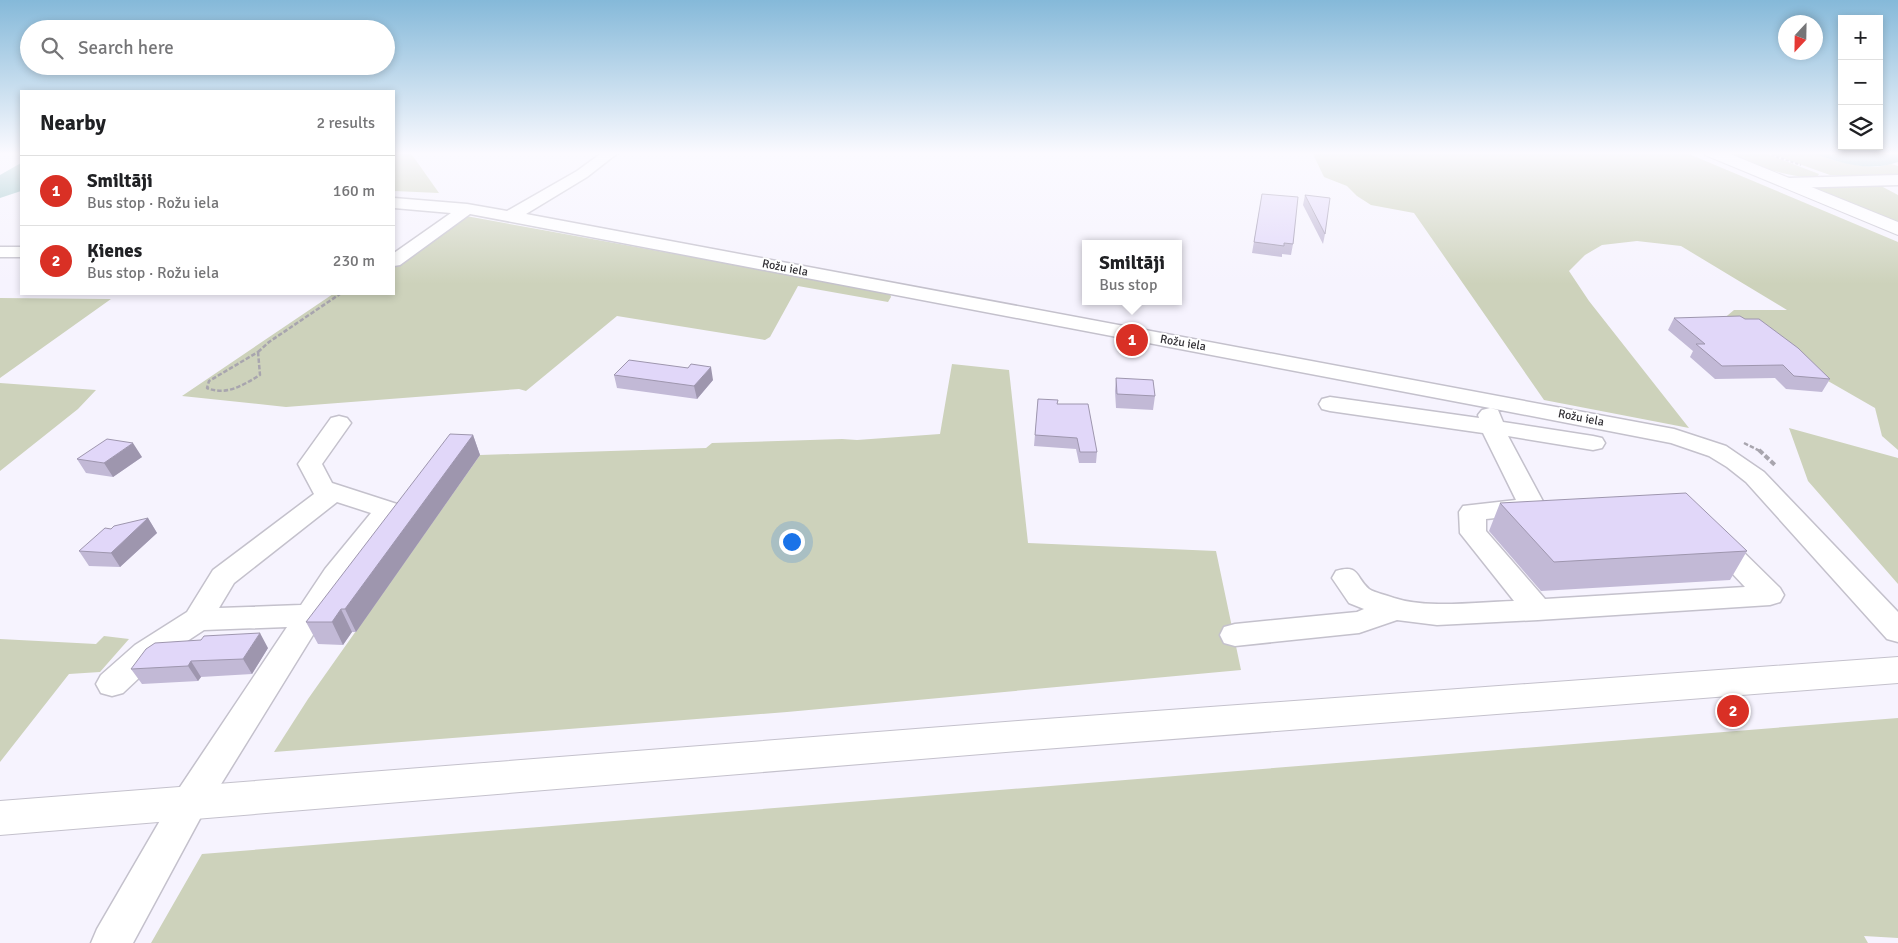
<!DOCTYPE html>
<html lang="en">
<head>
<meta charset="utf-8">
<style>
	body { margin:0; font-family:Signika,sans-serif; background:#f6f6f6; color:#202124 }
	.controls { position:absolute; right:15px; top:15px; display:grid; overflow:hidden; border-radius:0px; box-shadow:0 2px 8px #0003 }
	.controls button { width:45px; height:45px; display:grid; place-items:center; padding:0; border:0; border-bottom:1px solid #e0e0e0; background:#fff; color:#202124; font:25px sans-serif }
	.compass { position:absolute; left:1778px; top:15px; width:45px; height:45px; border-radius:50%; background:#fff; box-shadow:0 2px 8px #0003; rotate:202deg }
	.you { position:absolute; left:791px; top:541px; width:18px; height:18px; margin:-12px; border:4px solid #fff; border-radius:50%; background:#1a73e8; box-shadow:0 0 0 8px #1a73e833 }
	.badge { display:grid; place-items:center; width:32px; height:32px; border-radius:50%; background:#d93025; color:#fff; font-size:16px; font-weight:700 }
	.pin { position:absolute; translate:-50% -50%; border:2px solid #fff; box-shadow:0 1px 5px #0006 }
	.popup { position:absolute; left:1082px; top:240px; width:100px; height:65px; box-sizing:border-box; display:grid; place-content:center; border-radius:0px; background:#fff; filter:drop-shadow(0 1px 4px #0005); font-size:16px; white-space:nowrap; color:#757577 }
	.popup b { font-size:19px; color:#202124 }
	.popup::after { content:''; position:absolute; left:50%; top:100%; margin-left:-10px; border:10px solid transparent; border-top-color:#fff }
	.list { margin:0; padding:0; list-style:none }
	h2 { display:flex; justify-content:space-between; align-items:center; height:65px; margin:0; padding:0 20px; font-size:21px }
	h2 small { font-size:16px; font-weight:400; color:#757577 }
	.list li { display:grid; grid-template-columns:32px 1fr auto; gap:15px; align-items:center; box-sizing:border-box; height:70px; padding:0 20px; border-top:1px solid #e0e0e0 }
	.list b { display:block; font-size:19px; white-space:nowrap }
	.list p { margin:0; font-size:16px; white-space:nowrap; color:#757577 }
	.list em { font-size:16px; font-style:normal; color:#757577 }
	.icon { flex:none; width:28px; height:28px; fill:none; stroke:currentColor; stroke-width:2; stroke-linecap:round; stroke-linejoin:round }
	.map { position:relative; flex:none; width:1898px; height:943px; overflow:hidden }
	.search { position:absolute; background:#fff; box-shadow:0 2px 8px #0003; left:20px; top:20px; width:375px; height:55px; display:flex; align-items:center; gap:12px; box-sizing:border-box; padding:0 18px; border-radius:28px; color:#757577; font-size:19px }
	.panel { position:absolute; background:#fff; box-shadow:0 2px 8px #0003; left:20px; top:90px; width:375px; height:205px; border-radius:0px }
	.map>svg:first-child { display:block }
	.green { fill:#cdd2bb }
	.water { fill:#92c0c2 }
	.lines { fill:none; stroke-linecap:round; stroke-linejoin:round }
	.minor-casing { stroke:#c4c1cc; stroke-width:3 }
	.major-casing { stroke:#c4c1cc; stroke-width:2 }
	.highway-casing { stroke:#c4c1cc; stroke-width:2 }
	.path-far2 { stroke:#a8a5ae; stroke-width:2; stroke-dasharray:3 2; stroke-linecap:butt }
	.path-far1 { stroke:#a8a5ae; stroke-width:2.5; stroke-dasharray:4.5 2; stroke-linecap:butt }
	.path { stroke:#a8a5ae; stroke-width:4; stroke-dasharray:5.5 2.5; stroke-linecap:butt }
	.minor { fill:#fff; fill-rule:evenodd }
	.major { fill:#fff; fill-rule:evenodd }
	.highway { fill:#fff; fill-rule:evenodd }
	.wall { fill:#c2b9d6 }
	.shaded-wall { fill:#9e96ae }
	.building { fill:#e1d7f9; stroke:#9e96ae }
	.labels { text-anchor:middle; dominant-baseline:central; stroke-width:4; stroke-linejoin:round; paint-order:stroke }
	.street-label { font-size:12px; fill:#323035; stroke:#fff }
</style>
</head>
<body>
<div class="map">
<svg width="1898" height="943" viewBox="0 0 1898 943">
	<rect width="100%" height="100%" fill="#f6f3fe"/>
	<!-- green -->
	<path class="green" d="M394 152H410L439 193 394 191Z
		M1312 152H1684L1898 242V450L1882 436 1875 408 1722 320 1734 310H1787L1681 246 1637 241 1602 245 1585 255 1569 271 1589 301 1689 428 1544 400 1414 213 1371 205 1357 196 1347 186 1324 177Z
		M1723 152H1809L1836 161 1862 166 1877 167 1891 164 1898 166V176L1830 175 1771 154H1767L1819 174 1817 177C1783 178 1754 164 1723 152Z
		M1855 184 1881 186 1898 195V226L1807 186Z
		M466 216 890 293 891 297 888 302 798 286 770 337 765 340 617 316 526 391 519 389 286 407 182 396 333 294H394V267Z
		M0 298 111 299 0 378Z
		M952 364 1009 370 1028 543 1216 551 1241 670 787 712 274 752 308 699 480 455 706 448 712 443 842 439 857 440 940 434Z
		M0 383 96 390 78 409 0 471Z
		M1789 428 1898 458V584L1808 481Z
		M104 636 129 639 100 672 69 674 0 762V639L96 644Z
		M1898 718V938L1864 936 1868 943H151L202 854Z"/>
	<!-- water -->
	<path class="water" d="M1809 152H1898V162C1868 173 1838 162 1809 152Z
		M21 163V191L0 198V175Z"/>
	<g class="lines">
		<!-- minor casing -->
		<g class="minor-casing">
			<path id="minor" d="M603 152H619L587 177 526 214 1674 429 1726 446 1764 472 1898 612V642L1887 639 1746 482 1727 467 1709 456 1671 443 1490 408 1498 410 1503 422 1593 436 1602 438 1605 443 1602 448 1593 450 1508 436 1546 507 1542 513 1486 519V531L1545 599 1745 587 1702 541 1706 535 1716 532 1726 535 1780 588 1784 595 1780 602 1770 605 1538 620 1437 625 1397 620 1359 633 1235 646 1224 643 1220 635 1224 627 1235 624 1357 612 1364 609 1349 603 1332 578 1336 571C1360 564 1355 577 1369 589 1375 593 1387 595 1394 598 1427 609 1479 602 1514 601L1460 533 1459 512 1463 506 1516 500 1483 433 1330 411 1322 409 1319 404 1322 399 1330 397 1479 418 1478 415 1482 410 1490 408 470 214 400 265 394 266V253L451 213 394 208V198L467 204 507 211 577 171Z
				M1898 175V185L1788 188 1782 186 1780 183 1782 180 1788 178Z
				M0 247H21V257H0Z
				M339 416 347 418 351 423 322 464 332 483 397 504 401 510 345 583 202 815 133 943H91L97 929 176 793 287 627 204 630 157 661 123 693 112 696 101 693 96 684 101 675 135 645 187 612 213 570 314 494 298 464 331 418ZM337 502 371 513 325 569 301 605 219 608 234 583Z"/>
		</g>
		<!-- major casing -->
		<g class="major-casing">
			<path id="major" d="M1898 657V683L1018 751 0 835V801L1018 721Z"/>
		</g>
		<!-- highway casing -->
		<g class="highway-casing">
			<path id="highway" d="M1703 152H1725L1898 222V235L1705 155Z"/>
		</g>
		<!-- path-far2 -->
		<path class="path-far2" d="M1762 152 1801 165"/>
		<!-- path-far1 -->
		<path class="path-far1" d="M258 352 260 375C243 385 227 396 207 388L209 381Z
			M258 352 269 342 340 294
			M1744 443 1760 451"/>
		<!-- path -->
		<path class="path" d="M1759 450 1775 465"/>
		<!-- minor -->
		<use href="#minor" class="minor"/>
		<!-- major -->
		<use href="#major" class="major"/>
		<!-- highway -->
		<use href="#highway" class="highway"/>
	</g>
	<!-- wall -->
	<path class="wall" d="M1262 194 1293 244 1291 255 1282 254V257L1252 253Z
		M1305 195 1325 234 1323 244 1303 205Z
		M1674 318 1830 379 1822 392 1786 389 1775 378 1715 379 1690 357 1693 351 1668 330Z
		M614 375 713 380 697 399 617 388Z
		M1116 378 1155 396 1153 410 1116 408 1115 391Z
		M1038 399 1057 404 1097 452 1096 463H1079L1076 449 1034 446Z
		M473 435 480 455 356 632H352L343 645 318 644 306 622Z
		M142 457 113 477 86 473 77 459Z
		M1500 503 1747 551 1730 580 1541 591 1489 531Z
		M148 518 157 533 120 567 89 566 79 551Z
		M268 648 252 674 201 677 198 681 142 684 131 669Z"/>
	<!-- shaded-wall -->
	<path class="shaded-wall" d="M711 367 713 380 697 399 694 386Z
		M473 435 480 455 356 632 345 609Z
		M133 443 142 457 113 477 104 463Z
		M148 518 157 533 120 567 111 553Z
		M341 609 352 632 343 645 332 622Z
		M260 633 268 648 252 674 243 659Z
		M191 661 201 677 198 681 188 666Z"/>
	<!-- building -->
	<path class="building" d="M1262 194 1298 197 1293 244 1284 243V246L1254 242Z
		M1305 195 1330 198 1325 234Z
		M1740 316 1745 319H1759L1798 348 1830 379 1794 376 1783 365 1722 366 1696 344H1705L1674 318Z
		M629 360 688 368 691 364 711 367 694 386 614 375Z
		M1116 378 1153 380 1155 396 1117 394Z
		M1038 399 1058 400 1057 404H1088L1097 452H1080L1077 438 1035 435Z
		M450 434 473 435 345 609H341L332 622H306Z
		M107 439 133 443 104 463 77 459Z
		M1686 493 1747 551 1554 562 1500 503Z
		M148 518 111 553 79 551 105 528 111 529 114 526Z
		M260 633 243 659 191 661 188 666 131 669 146 649 155 643 201 640 204 636Z"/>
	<!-- sky -->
	<linearGradient id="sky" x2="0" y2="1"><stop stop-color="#85b9d9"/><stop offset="0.54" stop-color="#fbfaff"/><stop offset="1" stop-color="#fbfaff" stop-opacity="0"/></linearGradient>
	<rect width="1898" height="284" fill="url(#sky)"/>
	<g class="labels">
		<!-- street labels -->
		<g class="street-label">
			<text transform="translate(785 268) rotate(11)">Rožu iela</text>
			<text transform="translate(1183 343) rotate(10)">Rožu iela</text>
			<text transform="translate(1581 418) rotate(11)">Rožu iela</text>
		</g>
	</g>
</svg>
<div class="controls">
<button>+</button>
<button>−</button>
<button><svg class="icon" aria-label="layers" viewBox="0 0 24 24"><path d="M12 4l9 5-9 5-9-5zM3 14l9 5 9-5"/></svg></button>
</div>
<svg class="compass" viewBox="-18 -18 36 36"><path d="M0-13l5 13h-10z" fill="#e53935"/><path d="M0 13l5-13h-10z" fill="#757577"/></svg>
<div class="you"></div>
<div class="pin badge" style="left:1132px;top:340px">1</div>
<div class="popup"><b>Smiltāji</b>Bus stop</div>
<div class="pin badge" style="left:1733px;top:711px">2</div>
<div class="search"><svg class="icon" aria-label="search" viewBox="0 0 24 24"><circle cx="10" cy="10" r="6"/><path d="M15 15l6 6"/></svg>Search here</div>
<section class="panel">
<h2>Nearby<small>2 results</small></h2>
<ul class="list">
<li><span class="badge">1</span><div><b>Smiltāji</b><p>Bus stop · Rožu iela</p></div><em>160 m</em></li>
<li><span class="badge">2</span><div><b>Ķienes</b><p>Bus stop · Rožu iela</p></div><em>230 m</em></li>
</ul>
</section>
</div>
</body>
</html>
